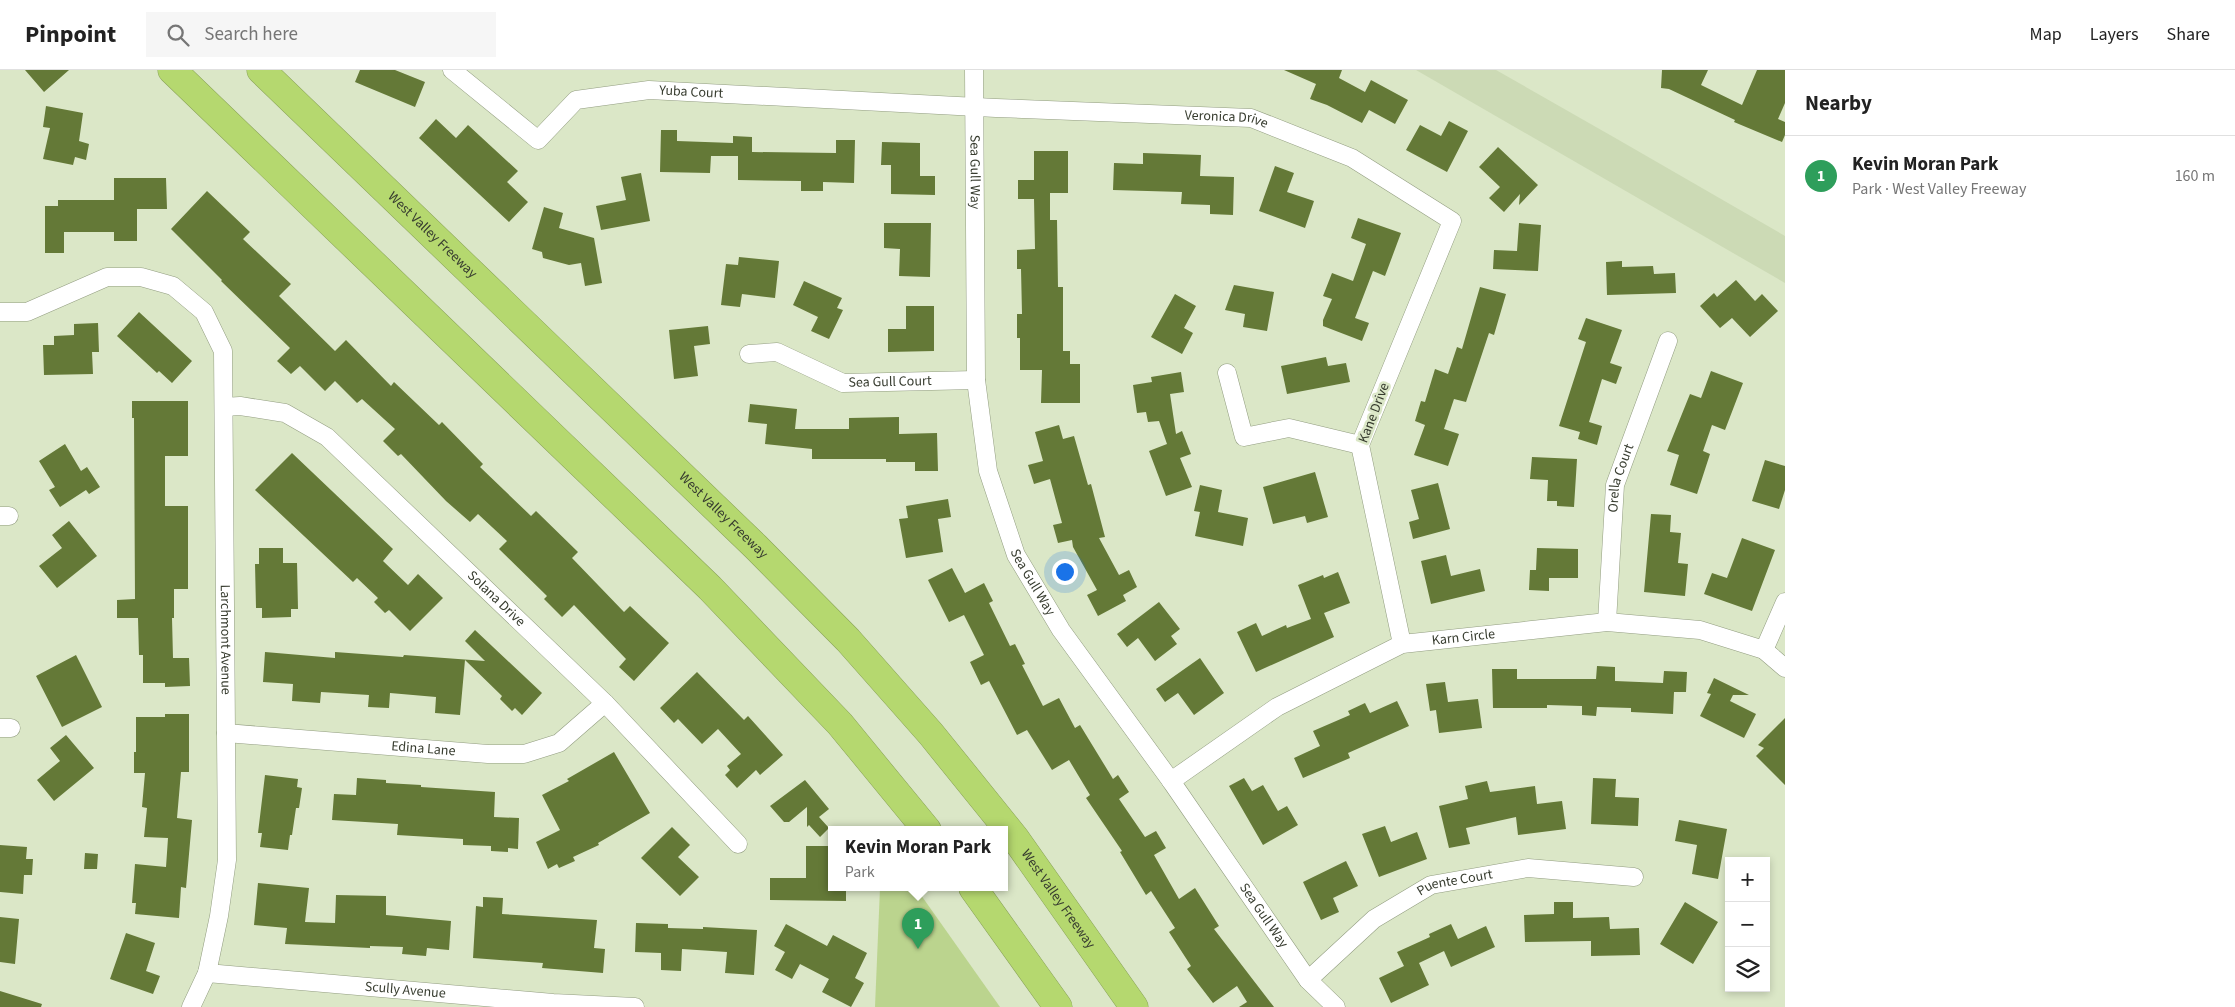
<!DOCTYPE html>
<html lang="en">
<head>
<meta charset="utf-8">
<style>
	body { margin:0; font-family:"Source Sans 3",sans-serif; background:#f6f6f6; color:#222 }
	.controls { position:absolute; right:15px; bottom:15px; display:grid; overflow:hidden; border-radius:0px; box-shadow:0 2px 8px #0003 }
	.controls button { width:45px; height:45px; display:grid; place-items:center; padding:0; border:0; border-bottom:1px solid #e0e0e0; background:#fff; color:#222; font:25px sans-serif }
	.you { position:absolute; left:1064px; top:501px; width:18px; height:18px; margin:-12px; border:4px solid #fff; border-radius:50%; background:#1a73e8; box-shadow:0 0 0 8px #1a73e833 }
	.badge { display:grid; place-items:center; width:32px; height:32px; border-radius:50%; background:#ea580c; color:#fff; font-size:16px; font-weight:700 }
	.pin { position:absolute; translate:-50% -41px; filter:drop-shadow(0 1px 2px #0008) }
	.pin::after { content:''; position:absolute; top:26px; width:18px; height:15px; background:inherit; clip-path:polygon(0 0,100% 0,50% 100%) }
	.popup { position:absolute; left:828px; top:756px; width:180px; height:65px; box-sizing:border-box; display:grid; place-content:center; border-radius:0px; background:#fff; filter:drop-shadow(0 1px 4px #0005); font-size:16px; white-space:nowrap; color:#767676 }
	.popup b { font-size:19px; color:#222 }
	.popup::after { content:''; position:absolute; left:50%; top:100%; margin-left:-10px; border:10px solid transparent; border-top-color:#fff }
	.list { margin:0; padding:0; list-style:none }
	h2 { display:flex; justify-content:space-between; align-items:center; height:65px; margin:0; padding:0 20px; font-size:21px }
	h2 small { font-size:16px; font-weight:400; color:#767676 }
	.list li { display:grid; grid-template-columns:32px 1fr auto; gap:15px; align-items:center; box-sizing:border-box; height:80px; padding:0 20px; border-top:1px solid #e0e0e0 }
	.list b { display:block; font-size:19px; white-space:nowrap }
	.list p { margin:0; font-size:16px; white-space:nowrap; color:#767676 }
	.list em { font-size:16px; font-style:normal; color:#767676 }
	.icon { flex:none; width:28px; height:28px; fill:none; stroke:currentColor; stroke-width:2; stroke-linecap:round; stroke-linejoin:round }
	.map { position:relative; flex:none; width:1785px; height:937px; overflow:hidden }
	header { display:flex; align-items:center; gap:30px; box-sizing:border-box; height:70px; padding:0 25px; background:#fff; border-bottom:1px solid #e0e0e0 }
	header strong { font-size:24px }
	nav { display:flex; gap:28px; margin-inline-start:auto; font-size:18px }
	.search { width:350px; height:45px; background:#f6f6f6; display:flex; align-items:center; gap:12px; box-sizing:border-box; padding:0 18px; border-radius:0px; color:#767676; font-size:19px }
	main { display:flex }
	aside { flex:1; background:#fff }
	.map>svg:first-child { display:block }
	.built { fill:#ccdab5 }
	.green { fill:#bbd48e }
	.building { fill:#647937 }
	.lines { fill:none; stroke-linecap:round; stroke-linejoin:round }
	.street-casing { stroke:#929d80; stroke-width:19 }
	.highway-casing { stroke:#89a259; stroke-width:29 }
	.street { stroke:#fff; stroke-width:18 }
	.highway { stroke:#b5d86f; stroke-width:28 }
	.labels { text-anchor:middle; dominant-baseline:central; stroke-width:5; stroke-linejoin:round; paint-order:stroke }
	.street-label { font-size:14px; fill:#383d30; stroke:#dbe7c7 }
</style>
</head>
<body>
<header>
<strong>Pinpoint</strong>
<div class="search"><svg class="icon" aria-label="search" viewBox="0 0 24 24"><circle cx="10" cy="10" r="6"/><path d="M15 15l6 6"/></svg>Search here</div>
<nav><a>Map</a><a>Layers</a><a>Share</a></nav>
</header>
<main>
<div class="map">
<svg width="1785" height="937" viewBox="0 0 1785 937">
	<rect width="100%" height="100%" fill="#dbe7c7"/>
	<!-- built -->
	<path class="built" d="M1416 0H1496L1617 69 1785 166V213Z"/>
	<!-- green -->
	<path class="green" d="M880 818H916L1000 937H875Z"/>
	<!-- building -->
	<path class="building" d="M25 0H69L44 22Z
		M360 0H395L425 12 415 37 355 12Z
		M1284 0H1342L1339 8 1365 22 1371 10 1408 30 1395 54 1369 40 1362 53 1327 35 1310 29 1316 14Z
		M1662 0H1708L1701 15 1742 35 1757 0H1785V33L1778 49 1785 52V65L1782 72 1734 52 1735 50 1669 19 1661 18Z
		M46 36 83 43 79 71 89 74 86 90 75 87 73 95 43 89 50 58 43 57Z
		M436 49 456 68 468 55 518 101 507 112 528 132 509 152 419 68Z
		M1449 51 1468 61 1447 102 1406 80 1420 55 1441 66Z
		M661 60H677V71L733 73V66L752 67V82L836 83V70H855L854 113 823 112V121H801V111L738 110V86H711L710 103 660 102Z
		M882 72 920 73V106H935V125L891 124V95H881Z
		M1498 77 1538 115 1519 135 1520 124 1504 142 1489 128 1500 117 1479 97Z
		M1034 81H1068V123H1050V150H1057L1058 217H1063V281H1070V294H1080V333H1041L1042 300H1020V268H1017V244H1022L1021 199H1017V180L1035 179 1034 129H1018V110H1034Z
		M1143 83 1201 85 1200 106 1234 107 1233 145 1210 144V135L1181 134 1182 122 1113 120 1114 93 1143 94Z
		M1275 96 1294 103 1287 122 1314 131 1305 158 1259 141Z
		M641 103 650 151 601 160 596 136 626 130 621 107Z
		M114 108H166L167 139H137V171H114V162H64V183H45V136H58V130H114Z
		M207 121 250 162 243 169 291 214 279 226 335 281 346 270 391 316 394 312 439 355 442 352 483 394 480 397 531 446 536 441 578 482 572 488 624 542 630 536 669 573 634 611 619 597 626 589 574 535 562 547 544 529 547 526 499 479 507 471 478 444 470 452 446 431 401 384 398 386 383 371 395 359 362 329 357 333 335 311 325 321 300 296 291 304 277 291 290 278 221 211 222 210 171 159Z
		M544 137 563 143 559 158 594 168 602 213 585 216 581 193 569 195 543 188 542 182 532 179Z
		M1358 148 1401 163 1385 206 1373 201 1355 248 1369 253 1362 271 1323 256V250L1332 229 1323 226 1332 203 1353 211 1366 174 1351 168Z
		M884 153H931L930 207 899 206 900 179 884 178Z
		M1519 153 1541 155 1538 201 1493 199 1494 180 1517 181Z
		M739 187 779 191 775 228 742 224 740 237 721 235 726 194 738 195Z
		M1622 191V197L1653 196 1654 204 1675 203 1676 223 1607 225 1606 192Z
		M1736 210 1755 231 1762 224 1778 241 1750 267 1732 248 1720 258 1700 236 1714 223 1717 227Z
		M804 211 842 228 837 238 843 240 829 269 811 261 818 247 793 235Z
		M1234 215 1274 222 1267 261 1243 257 1245 244 1225 240Z
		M1480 217 1506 224 1494 265 1489 263 1466 332 1454 329 1444 359 1459 364 1448 396 1414 385 1425 355 1415 351 1421 331 1425 332 1435 299 1448 304 1457 277 1462 279Z
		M1175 224 1196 236 1184 258 1193 263 1182 284 1151 267Z
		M906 236H934V281L888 282V259H906Z
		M139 242 192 291 172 313 159 301 157 303 117 266Z
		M1586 248 1622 260 1610 293 1622 297 1616 314 1602 309 1589 352 1602 356 1597 375 1578 369 1580 362 1559 356 1586 272 1578 269Z
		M98 253 99 282H92L93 304 44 305 43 275H54V266L74 265V254Z
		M708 256 710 274 694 276 698 306 674 309 669 260Z
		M1326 287 1328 296 1346 293 1350 312 1287 324 1281 296Z
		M1711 301 1743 313 1725 360 1712 355 1703 381 1710 384 1697 424 1670 415 1679 385 1667 381 1690 324 1701 328Z
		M1181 302 1184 322 1170 324 1176 364 1182 361 1191 384 1180 388 1192 417 1166 426 1149 381 1167 374 1159 351 1148 352 1146 342 1137 343 1133 315 1152 312 1151 307Z
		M132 331H188V386H165V436H188V519H174V548H172L173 588H189L190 616 165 617V613H143V585H139L138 548H117V530L135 529 134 348H132Z
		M750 334 797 339 795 359H849V348L899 347V364L937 363 938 401H915V392H886V389H812V379L765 374 767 354 748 352Z
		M1059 355 1063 369 1074 366 1088 415 1091 414 1105 467 1099 468 1119 505 1129 500 1137 517 1123 525 1126 531 1098 546 1087 525 1097 520 1073 477 1072 470 1058 473 1053 455 1062 453 1050 409 1034 414 1028 395 1043 391 1035 362Z
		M65 374 81 401 87 397 100 417 89 424 86 420 60 437 49 420 55 417 39 391Z
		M292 383 393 479 383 491 408 515 418 504 443 528 410 561 389 540 385 543 374 532 378 528 357 508 353 512 255 420Z
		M1532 387 1577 389 1574 437 1557 436V431H1547L1548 410 1530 409Z
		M1765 390 1785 396V420L1779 439 1752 431Z
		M1315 402 1328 447 1307 453 1305 446 1273 454 1263 417Z
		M1438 413 1450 459 1413 469 1409 452 1419 449 1411 420Z
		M1200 415 1222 420 1218 442 1248 448 1243 476 1195 466 1200 442 1194 441Z
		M948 429 951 447 938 449 943 482 906 488 899 449 908 448 906 436Z
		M1651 444 1671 445 1670 462 1681 463 1678 493 1688 494 1685 526 1644 522Z
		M69 451 97 486 57 518 39 496 62 478 52 465Z
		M1742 468 1775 480 1752 541 1704 524 1712 503 1727 508Z
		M259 478H283V493H297L298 539H291V547L262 548V538H256L255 494H259Z
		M1537 478 1578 479V508H1549V521L1529 520 1530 500H1536Z
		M1446 485 1451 506 1480 499 1485 521 1431 534 1421 491Z
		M952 498 965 523 984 513 993 531 989 533 1010 576 1015 574 1025 594 1022 595 1043 636 1059 628 1075 658 1080 655 1113 709 1118 705 1129 722 1119 729 1145 767 1156 761 1166 778 1154 785 1179 829 1195 818 1219 856 1214 859 1274 937H1239L1247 932 1237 916 1213 933 1187 899 1191 896 1169 862 1175 858 1151 821 1146 825 1120 782 1122 781 1086 728 1090 725 1069 690 1052 700 1027 660 1017 665 989 611 981 615 970 592 984 585 964 545 949 552 928 510Z
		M1338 502 1350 533 1324 543 1334 567 1256 602 1237 562 1256 553 1262 566 1286 555 1287 558 1311 549 1298 515 1323 505 1324 508Z
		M1159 532 1180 559 1171 566 1177 574 1155 591 1138 568 1127 577 1117 564Z
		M475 560 542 623 522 645 515 638 512 641 500 629 502 626 465 590 460 645 435 643 436 627 390 623 389 638 368 637 369 625 321 622 320 633 292 631 293 614 263 612 265 582 335 588V582L403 587 404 585 485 591 465 571Z
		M76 585 102 637 62 657 36 606Z
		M1200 588 1224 623 1194 645 1178 623 1165 632 1156 619Z
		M1597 596 1615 597V611L1663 613 1664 601 1687 602 1686 622H1674L1673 644 1631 642V638L1597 637 1596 646 1582 645V636L1547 635V638H1493L1492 599H1517V609H1596Z
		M697 602 744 650 748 646 783 685 760 705 756 700 737 718 725 705 730 700 727 696 741 684 718 659 702 674 678 649 674 653 660 638Z
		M1714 608 1749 625H1733L1730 631 1756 644 1744 668 1700 646 1711 624 1707 623Z
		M1445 612 1448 632 1478 629 1482 658 1439 663 1436 640 1430 641 1426 614Z
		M1397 631 1409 656 1348 683 1350 688 1303 708 1294 688 1320 676 1313 661 1350 645 1348 641 1365 633 1370 643Z
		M165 644H189V702H181L177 748 192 750 186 818 181 817 179 848 135 844 136 833H132L135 794 166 797 168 768 144 767 147 738 142 737 145 703H134V682H136V647H165Z
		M1785 648V715L1756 686 1764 678 1758 675Z
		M66 665 94 698 54 731 37 710 60 691 50 678Z
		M614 682 650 743 598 773 599 775 573 787 575 791 559 798 557 794 548 799 536 772 560 760 542 725 569 711 567 709Z
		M265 705 298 709 297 717 302 718 299 738H296L292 765H290L288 780 260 777 262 763H258Z
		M357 708 386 710V713L421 715V717L495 722 494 747 519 748 518 779 508 778V782L491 781V776L463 775V769L397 765 398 754 332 750 334 724 356 725Z
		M1244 708 1252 721 1263 715 1278 741 1287 736 1298 755 1263 775 1229 716Z
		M1593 708 1616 709 1615 727 1639 728 1638 756 1591 754Z
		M805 710 829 739 819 747 829 758 820 767 809 755 807 757V737L789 752H784L770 736Z
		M1487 711 1490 722 1535 716 1537 734 1562 731 1566 759 1518 765 1516 747 1466 758 1470 774 1449 778 1439 736 1468 729 1465 716Z
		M1679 750 1727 759 1718 809 1692 804 1697 775 1675 771Z
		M1385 756 1391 772 1417 762 1427 789 1379 807 1362 764Z
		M672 757 690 775 678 787 699 807 680 826 641 788Z
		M0 775 27 777 26 789H33L32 805H24L23 824 0 822Z
		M806 776H832V818H846V831L770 830V808H806Z
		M85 783 98 784 97 799H84Z
		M1346 791 1358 816 1333 828 1339 842 1321 850 1303 812Z
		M258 813 309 818 305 852 335 853 336 825 386 826V845L451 851 449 880 427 878 426 886 402 884 403 877 370 876V878L285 874 287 858 254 855Z
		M483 827 503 828 502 844 597 850 594 878 605 879 603 903 542 898 543 893 473 888 476 836 483 837Z
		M1554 832H1573V848L1609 847 1610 859 1639 858 1640 885 1591 886V871L1525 872 1524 845 1554 844Z
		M1685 832 1718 852 1693 894 1660 874Z
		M0 847 19 849 15 894 0 892Z
		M636 853 668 854V858L703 859V857L757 860 754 905 725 903 727 882 682 879 681 901 661 900V883L635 882Z
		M786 854 827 876 833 865 867 883 855 908 864 913 851 937 822 922 829 909 800 894 792 909 775 900 785 882 774 876Z
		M1451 854 1458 869 1486 856 1495 877 1451 897 1444 881 1419 893 1429 915 1391 933 1379 908 1404 896 1397 882 1430 867 1429 864Z
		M126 863 155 873 146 901 160 906 153 924 110 909Z
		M0 921 42 934 41 937H0Z"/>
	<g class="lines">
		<!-- street casing -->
		<g class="street-casing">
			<g id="street">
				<path id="s1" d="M452 0 538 70 576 30 649 20 996 38 1251 48 1352 88 1452 151 1360 375 1402 574"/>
				<path id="s2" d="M974 0 976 310 988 401 1016 485 1061 560 1171 711 1308 910 1336 937"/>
				<path id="s3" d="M0 242H27L107 207H141L173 216 204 242 223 281 227 790 219 846 207 903 191 937"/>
				<path id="s4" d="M749 284 777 282 843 313 976 310"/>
				<path d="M1227 303 1244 367 1289 358 1360 375"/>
				<path id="s5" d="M224 337 240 336 285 343 327 367 605 633 738 774"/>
				<path d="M0 446H9"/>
				<path id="s6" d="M1607 552 1615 415 1668 271"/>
				<path d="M1764 580 1785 532"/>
				<path d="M0 658H11"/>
				<path id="s7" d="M226 663 488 684H524L559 673 605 633"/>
				<path id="s8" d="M1171 711 1277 637 1402 574 1607 552 1700 560 1764 580 1785 598"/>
				<path id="s9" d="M207 903 553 933 635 937"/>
				<path id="s10" d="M1308 910 1374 849 1431 815 1528 798 1634 807"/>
			</g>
		</g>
		<!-- highway casing -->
		<g class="highway-casing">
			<g id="highway">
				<path d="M172 0 710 518 840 654 927 760"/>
				<path id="s11" d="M261 0 756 477 848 570 931 664 1015 768 1134 937"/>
				<path d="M973 818 1058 937"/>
			</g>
		</g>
		<!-- street -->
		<use href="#street" class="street"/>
		<!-- highway -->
		<use href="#highway" class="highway"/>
	</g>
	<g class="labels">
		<!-- street labels -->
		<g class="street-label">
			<text stroke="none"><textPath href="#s1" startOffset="282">Yuba Court</textPath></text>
			<text stroke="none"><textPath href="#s1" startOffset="818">Veronica Drive</textPath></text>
			<text stroke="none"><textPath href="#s2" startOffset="102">Sea Gull Way</textPath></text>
			<text stroke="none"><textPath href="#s11" startOffset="238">West Valley Freeway</textPath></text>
			<text stroke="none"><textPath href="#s4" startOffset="148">Sea Gull Court</textPath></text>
			<text transform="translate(1374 343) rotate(-69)">Kane Drive</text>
			<text stroke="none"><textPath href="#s6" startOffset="145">Orella Court</textPath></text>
			<text stroke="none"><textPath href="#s11" startOffset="642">West Valley Freeway</textPath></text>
			<text stroke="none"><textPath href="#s2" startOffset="522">Sea Gull Way</textPath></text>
			<text stroke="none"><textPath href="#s5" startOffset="344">Solana Drive</textPath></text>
			<text stroke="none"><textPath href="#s8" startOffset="331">Karn Circle</textPath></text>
			<text stroke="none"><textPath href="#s3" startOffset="554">Larchmont Avenue</textPath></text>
			<text stroke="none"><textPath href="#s7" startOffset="198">Edina Lane</textPath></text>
			<text stroke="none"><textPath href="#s10" startOffset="180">Puente Court</textPath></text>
			<text stroke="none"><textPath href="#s11" startOffset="1152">West Valley Freeway</textPath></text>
			<text stroke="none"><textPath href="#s2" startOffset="928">Sea Gull Way</textPath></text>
			<text stroke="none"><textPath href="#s9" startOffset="199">Scully Avenue</textPath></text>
		</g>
	</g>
</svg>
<div class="controls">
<button>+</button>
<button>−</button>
<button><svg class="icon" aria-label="layers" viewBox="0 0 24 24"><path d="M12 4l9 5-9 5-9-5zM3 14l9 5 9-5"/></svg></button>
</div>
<div class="you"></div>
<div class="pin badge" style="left:918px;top:879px;background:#2e9e5b">1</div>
<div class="popup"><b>Kevin Moran Park</b>Park</div>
</div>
<aside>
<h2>Nearby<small></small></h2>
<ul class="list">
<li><span class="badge" style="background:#2e9e5b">1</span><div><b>Kevin Moran Park</b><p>Park · West Valley Freeway</p></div><em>160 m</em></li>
</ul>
</aside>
</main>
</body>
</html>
